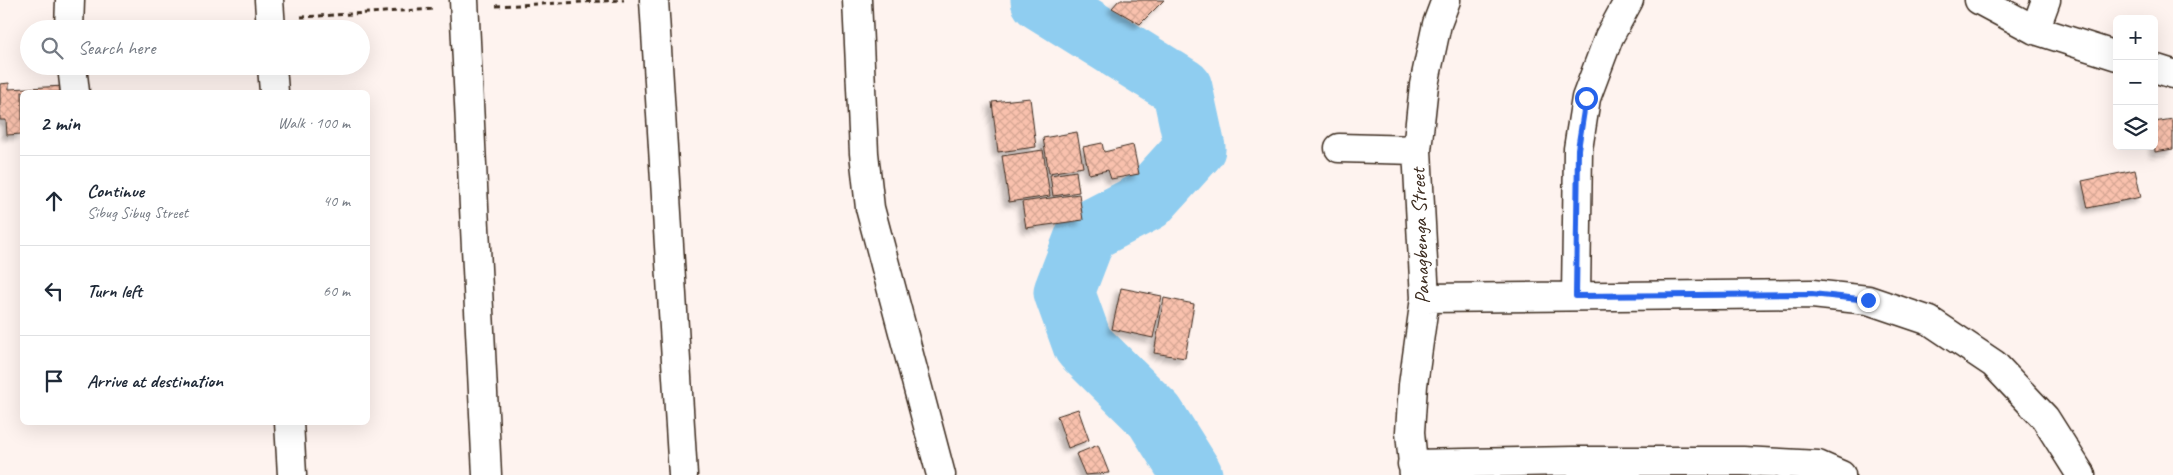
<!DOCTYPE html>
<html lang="en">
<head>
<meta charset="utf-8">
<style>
	body { margin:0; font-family:Caveat,sans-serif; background:#f6f6f7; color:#1f2937 }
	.controls { position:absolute; right:15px; top:15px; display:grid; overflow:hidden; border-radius:8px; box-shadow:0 5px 20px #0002 }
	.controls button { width:45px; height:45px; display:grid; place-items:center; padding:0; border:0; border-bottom:1px solid #e0e1e3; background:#fff; color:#1f2937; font:25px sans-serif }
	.stop { position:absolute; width:15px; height:15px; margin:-11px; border:4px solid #2563eb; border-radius:50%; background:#fff }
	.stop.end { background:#2563eb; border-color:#fff; box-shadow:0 1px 5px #0008 }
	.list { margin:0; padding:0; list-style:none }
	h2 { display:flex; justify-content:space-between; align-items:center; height:65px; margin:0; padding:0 20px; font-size:21px }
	h2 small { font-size:16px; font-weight:400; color:#747a83 }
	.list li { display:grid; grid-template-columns:32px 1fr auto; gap:15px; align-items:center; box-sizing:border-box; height:90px; padding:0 20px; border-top:1px solid #e0e1e3 }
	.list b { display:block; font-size:19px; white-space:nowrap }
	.list p { margin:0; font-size:16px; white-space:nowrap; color:#747a83 }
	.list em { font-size:16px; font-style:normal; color:#747a83 }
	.icon { flex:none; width:28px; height:28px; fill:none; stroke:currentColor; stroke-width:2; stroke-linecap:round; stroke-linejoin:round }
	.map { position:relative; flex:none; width:2173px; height:475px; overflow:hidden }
	.search { position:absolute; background:#fff; box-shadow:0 5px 20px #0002; left:20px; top:20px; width:350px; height:55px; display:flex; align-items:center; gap:12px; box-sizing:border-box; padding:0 18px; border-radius:28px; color:#747a83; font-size:19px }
	.panel { position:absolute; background:#fff; box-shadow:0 5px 20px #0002; left:20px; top:90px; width:350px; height:335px; border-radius:8px }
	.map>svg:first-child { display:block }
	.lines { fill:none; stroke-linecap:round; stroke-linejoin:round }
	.river { stroke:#8fcdf0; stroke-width:61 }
	.building { fill:url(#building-cross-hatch); stroke:#3b2a1e; filter:url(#shadow) }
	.minor-casing { stroke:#3b2a1e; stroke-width:31 }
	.path { stroke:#3b2a1e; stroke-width:3; stroke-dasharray:5 4; stroke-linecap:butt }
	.minor { stroke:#fff; stroke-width:28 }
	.route { stroke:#2563eb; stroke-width:6 }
	.labels { text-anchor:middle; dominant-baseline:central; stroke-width:5; stroke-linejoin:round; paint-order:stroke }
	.street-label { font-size:21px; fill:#3b2a1e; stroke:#fff }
</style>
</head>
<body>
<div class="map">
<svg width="2173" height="475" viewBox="0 0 2173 475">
	<defs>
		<pattern id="building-cross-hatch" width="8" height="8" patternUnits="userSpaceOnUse" patternTransform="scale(1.25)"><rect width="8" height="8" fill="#f9c1ad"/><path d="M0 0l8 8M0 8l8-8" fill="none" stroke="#d6a694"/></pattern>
		<filter id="shadow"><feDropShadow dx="-4.5" dy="4.5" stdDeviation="2.5" flood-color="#0004"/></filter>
	</defs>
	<rect width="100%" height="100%" fill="#fef3ef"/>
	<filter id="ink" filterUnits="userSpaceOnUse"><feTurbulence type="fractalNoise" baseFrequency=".02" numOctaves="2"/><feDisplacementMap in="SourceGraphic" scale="10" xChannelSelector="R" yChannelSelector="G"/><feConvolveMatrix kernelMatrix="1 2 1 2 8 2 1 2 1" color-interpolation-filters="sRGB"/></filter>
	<g filter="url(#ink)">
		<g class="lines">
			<!-- river -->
			<path class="river" d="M1041 0 1182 88 1195 148 1147 201 1087 232 1064 292 1083 345 1155 416 1192 475"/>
		</g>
		<!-- building -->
		<path class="building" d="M1119 0H1164L1140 24 1112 8Z
			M9 83V89L64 86 65 92H22V134L7 135 6 120H0V84Z
			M1030 98 1036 147 998 152 992 102Z
			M2173 119V149L2155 152 2154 122Z
			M1077 132 1083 167 1049 173 1043 138Z
			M1102 143 1104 152 1133 145 1139 174 1111 179 1108 170 1089 174 1083 147Z
			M1043 150 1050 196 1009 202 1002 156Z
			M2135 170 2141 197 2088 208 2082 181Z
			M1076 171 1079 192 1053 196 1050 175Z
			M1079 194 1083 220 1026 228 1022 202Z
			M1121 288 1162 296 1153 338 1112 329Z
			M1164 298 1194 304 1185 358 1154 353Z
			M1078 409 1089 440 1068 448 1057 416Z
			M1098 445 1109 473 1085 475 1076 454Z"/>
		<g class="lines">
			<!-- minor casing -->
			<g class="minor-casing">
				<path id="minor" d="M269 0 271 29
					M464 0 487 475
					M654 0 683 475
					M857 0 864 153 870 208 941 475
					M1979 0 2035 30 2117 56
					M69 29 70 0
					M2035 30 2046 0
					M72 66 75 92
					M272 66 274 92
					M2154 68 2173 74
					M1339 148 1417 150
					M1576 296 1578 149 1586 98 1609 37 1629 0
					M1425 298 1812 294 1868 300 1930 321 1994 364 2045 418 2081 475
					M289 422 292 475
					M1412 464 1574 461H1743L1818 465 1841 475
					M1414 475 1410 432 1413 385 1425 298 1417 150 1424 85 1437 24 1446 0"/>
			</g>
			<!-- path -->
			<path class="path" d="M496 6 624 0
				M301 17 434 9"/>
			<!-- minor -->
			<use href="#minor" class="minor"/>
		</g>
	</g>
	<g class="lines" filter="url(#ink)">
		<!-- route -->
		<path class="route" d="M1586 98 1578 149 1576 296 1812 294 1868 300"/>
	</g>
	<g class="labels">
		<!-- street labels -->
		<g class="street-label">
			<text transform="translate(1420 236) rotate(-92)">Panagbenga Street</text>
		</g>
	</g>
</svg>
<div class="controls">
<button>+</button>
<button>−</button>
<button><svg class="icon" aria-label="layers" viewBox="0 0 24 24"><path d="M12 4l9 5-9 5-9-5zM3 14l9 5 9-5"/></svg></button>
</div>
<div class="stop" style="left:1586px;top:98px"></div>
<div class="stop end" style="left:1868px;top:300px"></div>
<div class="search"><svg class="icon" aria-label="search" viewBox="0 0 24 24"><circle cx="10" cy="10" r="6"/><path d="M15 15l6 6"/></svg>Search here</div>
<section class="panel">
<h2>2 min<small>Walk · 100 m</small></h2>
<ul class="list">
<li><svg class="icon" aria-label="ahead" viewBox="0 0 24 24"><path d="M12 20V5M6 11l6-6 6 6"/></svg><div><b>Continue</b><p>Sibug Sibug Street</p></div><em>40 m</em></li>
<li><svg class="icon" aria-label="left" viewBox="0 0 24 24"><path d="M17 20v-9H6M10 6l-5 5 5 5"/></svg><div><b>Turn left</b></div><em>60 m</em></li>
<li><svg class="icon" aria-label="arrive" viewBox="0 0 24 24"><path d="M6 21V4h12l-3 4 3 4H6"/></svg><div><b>Arrive at destination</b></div></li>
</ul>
</section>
</div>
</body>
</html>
